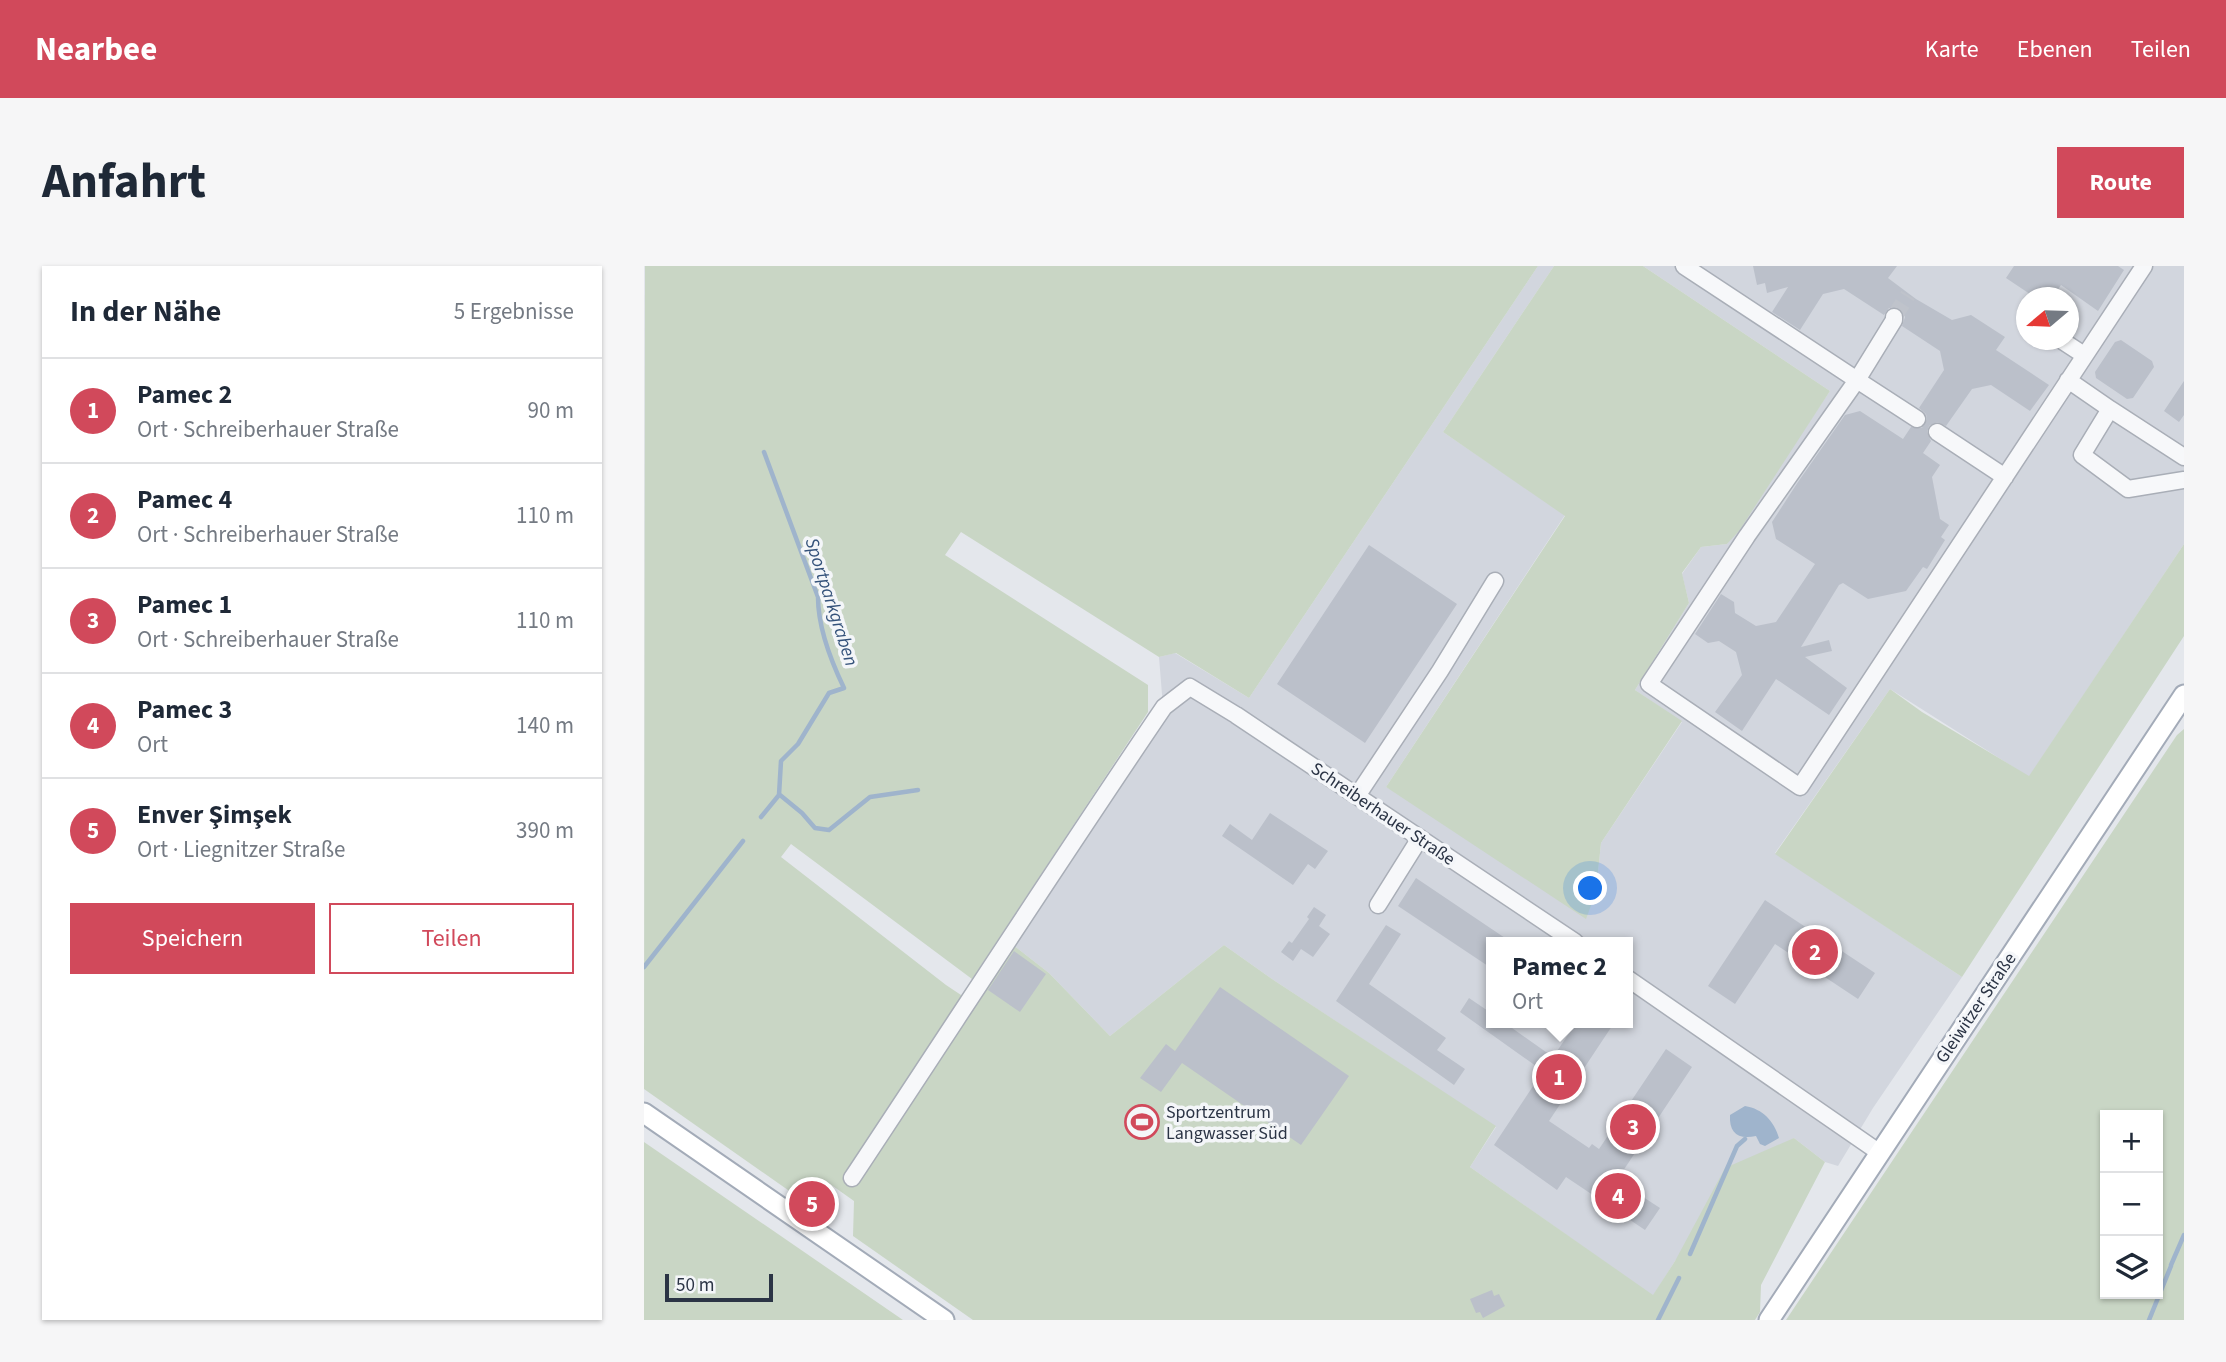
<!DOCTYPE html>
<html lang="de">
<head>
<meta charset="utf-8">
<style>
	body { margin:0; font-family:"Source Sans 3",sans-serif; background:#f6f6f7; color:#1f2937 }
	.controls { position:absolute; right:21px; bottom:21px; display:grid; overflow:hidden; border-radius:0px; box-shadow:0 2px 5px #0004 }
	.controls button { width:63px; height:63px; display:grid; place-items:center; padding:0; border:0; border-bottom:2px solid #e0e1e3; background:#fff; color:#1f2937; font:35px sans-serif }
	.compass { position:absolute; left:1372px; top:21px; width:63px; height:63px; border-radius:50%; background:#fff; box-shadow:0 2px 5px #0004; rotate:251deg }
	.scale { position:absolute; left:21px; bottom:18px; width:108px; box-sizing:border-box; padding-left:7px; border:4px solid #2b3445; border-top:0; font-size:19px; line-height:24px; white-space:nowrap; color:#2b3445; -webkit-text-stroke:5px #f4f6f9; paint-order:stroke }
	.you { position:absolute; left:947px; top:623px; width:24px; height:24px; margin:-18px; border:5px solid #fff; border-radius:50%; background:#1a73e8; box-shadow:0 0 0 10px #1a73e833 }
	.badge { display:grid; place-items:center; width:46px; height:46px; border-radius:50%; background:#d1495b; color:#fff; font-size:23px; font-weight:700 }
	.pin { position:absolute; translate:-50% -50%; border:4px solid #fff; box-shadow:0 2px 7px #0006 }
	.popup { position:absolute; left:842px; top:671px; width:147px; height:91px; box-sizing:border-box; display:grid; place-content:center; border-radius:0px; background:#fff; filter:drop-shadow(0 2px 5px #0005); font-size:23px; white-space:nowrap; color:#747a83 }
	.popup b { font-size:26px; color:#1f2937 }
	.popup::after { content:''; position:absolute; left:50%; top:100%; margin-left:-14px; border:14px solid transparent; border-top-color:#fff }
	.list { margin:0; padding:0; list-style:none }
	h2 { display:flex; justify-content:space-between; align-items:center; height:91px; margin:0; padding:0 28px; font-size:30px }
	h2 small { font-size:23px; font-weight:400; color:#747a83 }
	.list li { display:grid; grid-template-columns:46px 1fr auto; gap:21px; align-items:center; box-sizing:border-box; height:105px; padding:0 28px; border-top:2px solid #e0e1e3 }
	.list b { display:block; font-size:26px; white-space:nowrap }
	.list p { margin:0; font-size:23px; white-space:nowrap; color:#747a83 }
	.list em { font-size:23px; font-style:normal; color:#747a83 }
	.actions { display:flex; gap:14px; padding:21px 28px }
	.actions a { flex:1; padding:16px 0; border:2px solid #d1495b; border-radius:0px; text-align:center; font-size:24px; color:#d1495b }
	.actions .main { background:#d1495b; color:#fff }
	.icon { flex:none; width:38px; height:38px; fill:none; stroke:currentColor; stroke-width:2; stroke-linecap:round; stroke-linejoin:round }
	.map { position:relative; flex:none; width:1540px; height:1054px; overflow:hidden; border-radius:0px }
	header { display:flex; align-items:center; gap:42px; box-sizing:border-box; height:98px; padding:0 35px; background:#d1495b; color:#fff }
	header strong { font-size:33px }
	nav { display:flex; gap:38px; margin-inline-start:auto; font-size:24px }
	.intro { display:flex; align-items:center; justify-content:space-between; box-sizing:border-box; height:168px; padding:0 42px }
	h1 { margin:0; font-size:49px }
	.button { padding:18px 32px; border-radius:0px; background:#d1495b; color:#fff; font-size:24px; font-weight:700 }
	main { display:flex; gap:42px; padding:0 42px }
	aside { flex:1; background:#fff; border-radius:0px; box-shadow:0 2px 5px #0004 }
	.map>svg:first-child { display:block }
	.built { fill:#d2d6de; fill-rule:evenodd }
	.green { fill:#c9d6c5; fill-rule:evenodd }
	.water { fill:#9fb4cc }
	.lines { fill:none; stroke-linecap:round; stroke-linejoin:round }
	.stream { stroke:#9fb4cc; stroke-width:4.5 }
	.building { fill:#bbc0ca }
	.minor-tunnel { stroke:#bfc3cb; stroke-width:16; stroke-dasharray:16 8; stroke-linecap:butt }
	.minor-casing { stroke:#a9aeb7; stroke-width:19 }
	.major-casing { stroke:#a3abb8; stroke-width:23 }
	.minor { stroke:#f7f8fa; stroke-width:16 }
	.major { stroke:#fff; stroke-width:19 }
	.labels { text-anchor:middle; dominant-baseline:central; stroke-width:7; stroke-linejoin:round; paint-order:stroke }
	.street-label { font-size:18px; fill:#2b3445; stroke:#f4f6f9 }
	.poi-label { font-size:18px; fill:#2b3445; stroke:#f4f6f9; text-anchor:start }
	.water-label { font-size:19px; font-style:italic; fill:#34527a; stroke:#f4f6f9 }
</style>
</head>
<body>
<header>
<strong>Nearbee</strong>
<nav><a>Karte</a><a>Ebenen</a><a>Teilen</a></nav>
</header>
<div class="intro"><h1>Anfahrt</h1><a class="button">Route</a></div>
<main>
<aside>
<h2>In der Nähe<small>5 Ergebnisse</small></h2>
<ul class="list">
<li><span class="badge">1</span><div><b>Pamec 2</b><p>Ort · Schreiberhauer Straße</p></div><em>90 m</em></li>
<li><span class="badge">2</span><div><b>Pamec 4</b><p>Ort · Schreiberhauer Straße</p></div><em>110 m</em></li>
<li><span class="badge">3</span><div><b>Pamec 1</b><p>Ort · Schreiberhauer Straße</p></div><em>110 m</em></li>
<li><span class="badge">4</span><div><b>Pamec 3</b><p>Ort</p></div><em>140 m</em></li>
<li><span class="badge">5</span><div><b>Enver Şimşek</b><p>Ort · Liegnitzer Straße</p></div><em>390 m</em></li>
</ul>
<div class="actions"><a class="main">Speichern</a><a>Teilen</a></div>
</aside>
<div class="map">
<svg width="1540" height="1054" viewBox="0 0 1540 1054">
	<rect width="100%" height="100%" fill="#e4e7ec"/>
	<!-- built -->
	<path class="built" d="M894 0H910L799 166 921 249 742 521 952 626 957 577 1038 456 991 424 1045 337 1038 308 1057 281 1083 278 1186 125 999 0H1540V278L1385 511 1246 423 1131 587 1318 711 1229 842 1194 900 1181 896 1150 872 1031 995 1009 1030 826 901 852 861 631 715 580 679 466 770 405 707 369 679 520 453 515 391 531 387 605 432ZM1382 32H1424V74H1382ZM847 676H983V757H847Z"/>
	<!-- green -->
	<path class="green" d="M1 0H894L605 432 532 387 515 391 317 266 301 289 504 419V446L328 713 147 578 137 591 302 719 329 737 369 679 405 707 466 770 580 679 631 715 852 860 826 901 1009 1029 1031 995 1081 902 1150 872 1181 896 1117 1019 1116 1046 1111 1054H329L209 970 210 935 186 918 161 936 0 823Z
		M910 0H999L1186 125 1095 265 1083 278 1057 281 1038 307 1045 337 991 424 1038 455 957 577 952 626 942 653 742 521 921 250 799 166Z
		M1540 278V370L1318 711 1131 588 1246 423 1278 446 1385 510Z
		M1540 463V1054H1142L1533 469ZM1461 849H1514V1028H1461Z
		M0 876 259 1054H0Z"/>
	<!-- water -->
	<path class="water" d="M1101 840C1119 843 1130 855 1135 872L1121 880 1116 878 1112 870C1094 874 1085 867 1086 849Z"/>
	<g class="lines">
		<!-- stream -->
		<path class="stream" d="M136 529 158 547 171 562 185 564 226 531 274 524
			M117 551 135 529 137 495 154 478 185 427 200 422C186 393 174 362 174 331L120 186
			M0 701 99 575
			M1046 988 1093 880 1101 873
			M1527 999 1540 969
			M1014 1054 1035 1012
			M1505 1054 1527 1000"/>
	</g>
	<!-- building -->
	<path class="building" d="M1109 0H1253L1244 12 1272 33 1308 54 1327 49 1361 71 1352 84 1405 119 1386 145 1347 119 1328 123 1302 160 1293 156 1285 160 1283 166 1287 175 1279 187 1296 199 1288 211 1296 253 1305 259 1297 271 1301 274 1283 303 1279 301 1262 325 1224 333 1199 317 1195 319 1157 381 1185 374 1188 385 1161 391 1203 422 1185 449 1132 413 1098 465 1071 446 1098 409 1092 386 1075 375 1064 377 1051 368 1077 328 1090 336 1091 347 1112 360 1132 356 1171 298 1132 273 1128 256 1154 216 1201 149 1216 145 1259 173 1267 161 1278 162 1283 153 1282 148 1275 142 1300 104 1296 85 1258 60 1261 51 1256 42H1245L1240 49 1200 23 1179 28 1156 64 1128 46 1144 21 1123 27 1121 17 1113 19Z
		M1370 0H1474L1480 4 1454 45 1417 19 1408 32H1392L1362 12Z
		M1477 74 1508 95 1510 101 1489 132 1483 133 1452 112 1451 106 1471 76Z
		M1540 115V149L1535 156 1520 145Z
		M725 279 813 338 721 477 633 418Z
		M626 547 684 585 671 603 664 598 649 619 578 570 586 558 608 574Z
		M772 612 867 676H847V702L754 640Z
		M1121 634 1231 707 1214 733 1131 678 1091 738 1064 720Z
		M670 641 682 649 675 660 686 668 669 691 657 683 649 695 637 686 645 675 648 677 665 653 663 651Z
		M742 659 757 668 725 718 802 772 793 784 821 803 810 819 692 735Z
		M370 685 402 708 376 746 344 724Z
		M576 721 705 810 657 879 538 797 517 826 496 812 522 778 531 785Z
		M825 732 847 747V757H861L909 791 932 757H970L905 855 945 882 948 878 955 883 1022 783 1048 801 973 914 1016 942 1001 964 922 911 913 924 850 879 899 805 816 746Z
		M848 1024 850 1030 855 1028 861 1040 839 1052 836 1046 832 1047 826 1033Z"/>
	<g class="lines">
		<!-- minor-tunnel -->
		<path class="minor-tunnel" d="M1250 51 1264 29"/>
		<!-- minor casing -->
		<g class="minor-casing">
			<path id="minor" d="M1040 0 1213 114 1250 54V51
				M1417 74 1440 89
				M1424 114 1466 143
				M1273 153 1213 114 1103 270 1005 418 1156 521 1500 0
				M1293 166 1361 211
				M1540 191 1466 143 1438 189 1484 223 1540 214
				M713 530 796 405 851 315
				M734 639 776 572
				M983 712 1236 887
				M208 912C312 755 414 597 520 441L546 421 592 449 931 676"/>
		</g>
		<!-- major casing -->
		<g class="major-casing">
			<path id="major" d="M0 847 300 1054
				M1125 1054 1540 429"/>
		</g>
		<!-- minor -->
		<use href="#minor" class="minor"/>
		<!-- major -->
		<use href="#major" class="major"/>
	</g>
	<!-- icons -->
	<defs>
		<g id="stadium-ring" transform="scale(1.75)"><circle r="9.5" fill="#f4f6f9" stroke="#d1495b" stroke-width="1.5"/><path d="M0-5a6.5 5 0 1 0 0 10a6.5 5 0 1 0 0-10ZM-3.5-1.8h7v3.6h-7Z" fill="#d1495b"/></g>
	</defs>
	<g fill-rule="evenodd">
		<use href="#stadium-ring" x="498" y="856"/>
	</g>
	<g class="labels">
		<!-- street labels -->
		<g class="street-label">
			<text transform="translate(739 548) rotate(34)">Schreiberhauer Straße</text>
			<text transform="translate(1332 742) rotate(-56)">Gleiwitzer Straße</text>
		</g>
		<!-- poi labels -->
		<g class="poi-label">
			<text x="522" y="846">Sportzentrum<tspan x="522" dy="21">Langwasser Süd</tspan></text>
		</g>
		<!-- water labels -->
		<g class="water-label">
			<text transform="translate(187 336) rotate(72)">Sportparkgraben</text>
		</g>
	</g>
</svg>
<div class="controls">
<button>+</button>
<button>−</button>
<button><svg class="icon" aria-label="layers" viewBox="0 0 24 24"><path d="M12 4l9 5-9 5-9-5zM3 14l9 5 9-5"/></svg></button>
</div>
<svg class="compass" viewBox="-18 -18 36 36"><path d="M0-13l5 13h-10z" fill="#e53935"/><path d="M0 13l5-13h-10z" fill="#747a83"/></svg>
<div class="scale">50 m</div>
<div class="you"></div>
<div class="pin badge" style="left:915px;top:811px">1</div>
<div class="popup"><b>Pamec 2</b>Ort</div>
<div class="pin badge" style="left:1171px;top:686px">2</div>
<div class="pin badge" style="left:989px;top:861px">3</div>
<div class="pin badge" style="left:974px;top:930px">4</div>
<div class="pin badge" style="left:168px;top:938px">5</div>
</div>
</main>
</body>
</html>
